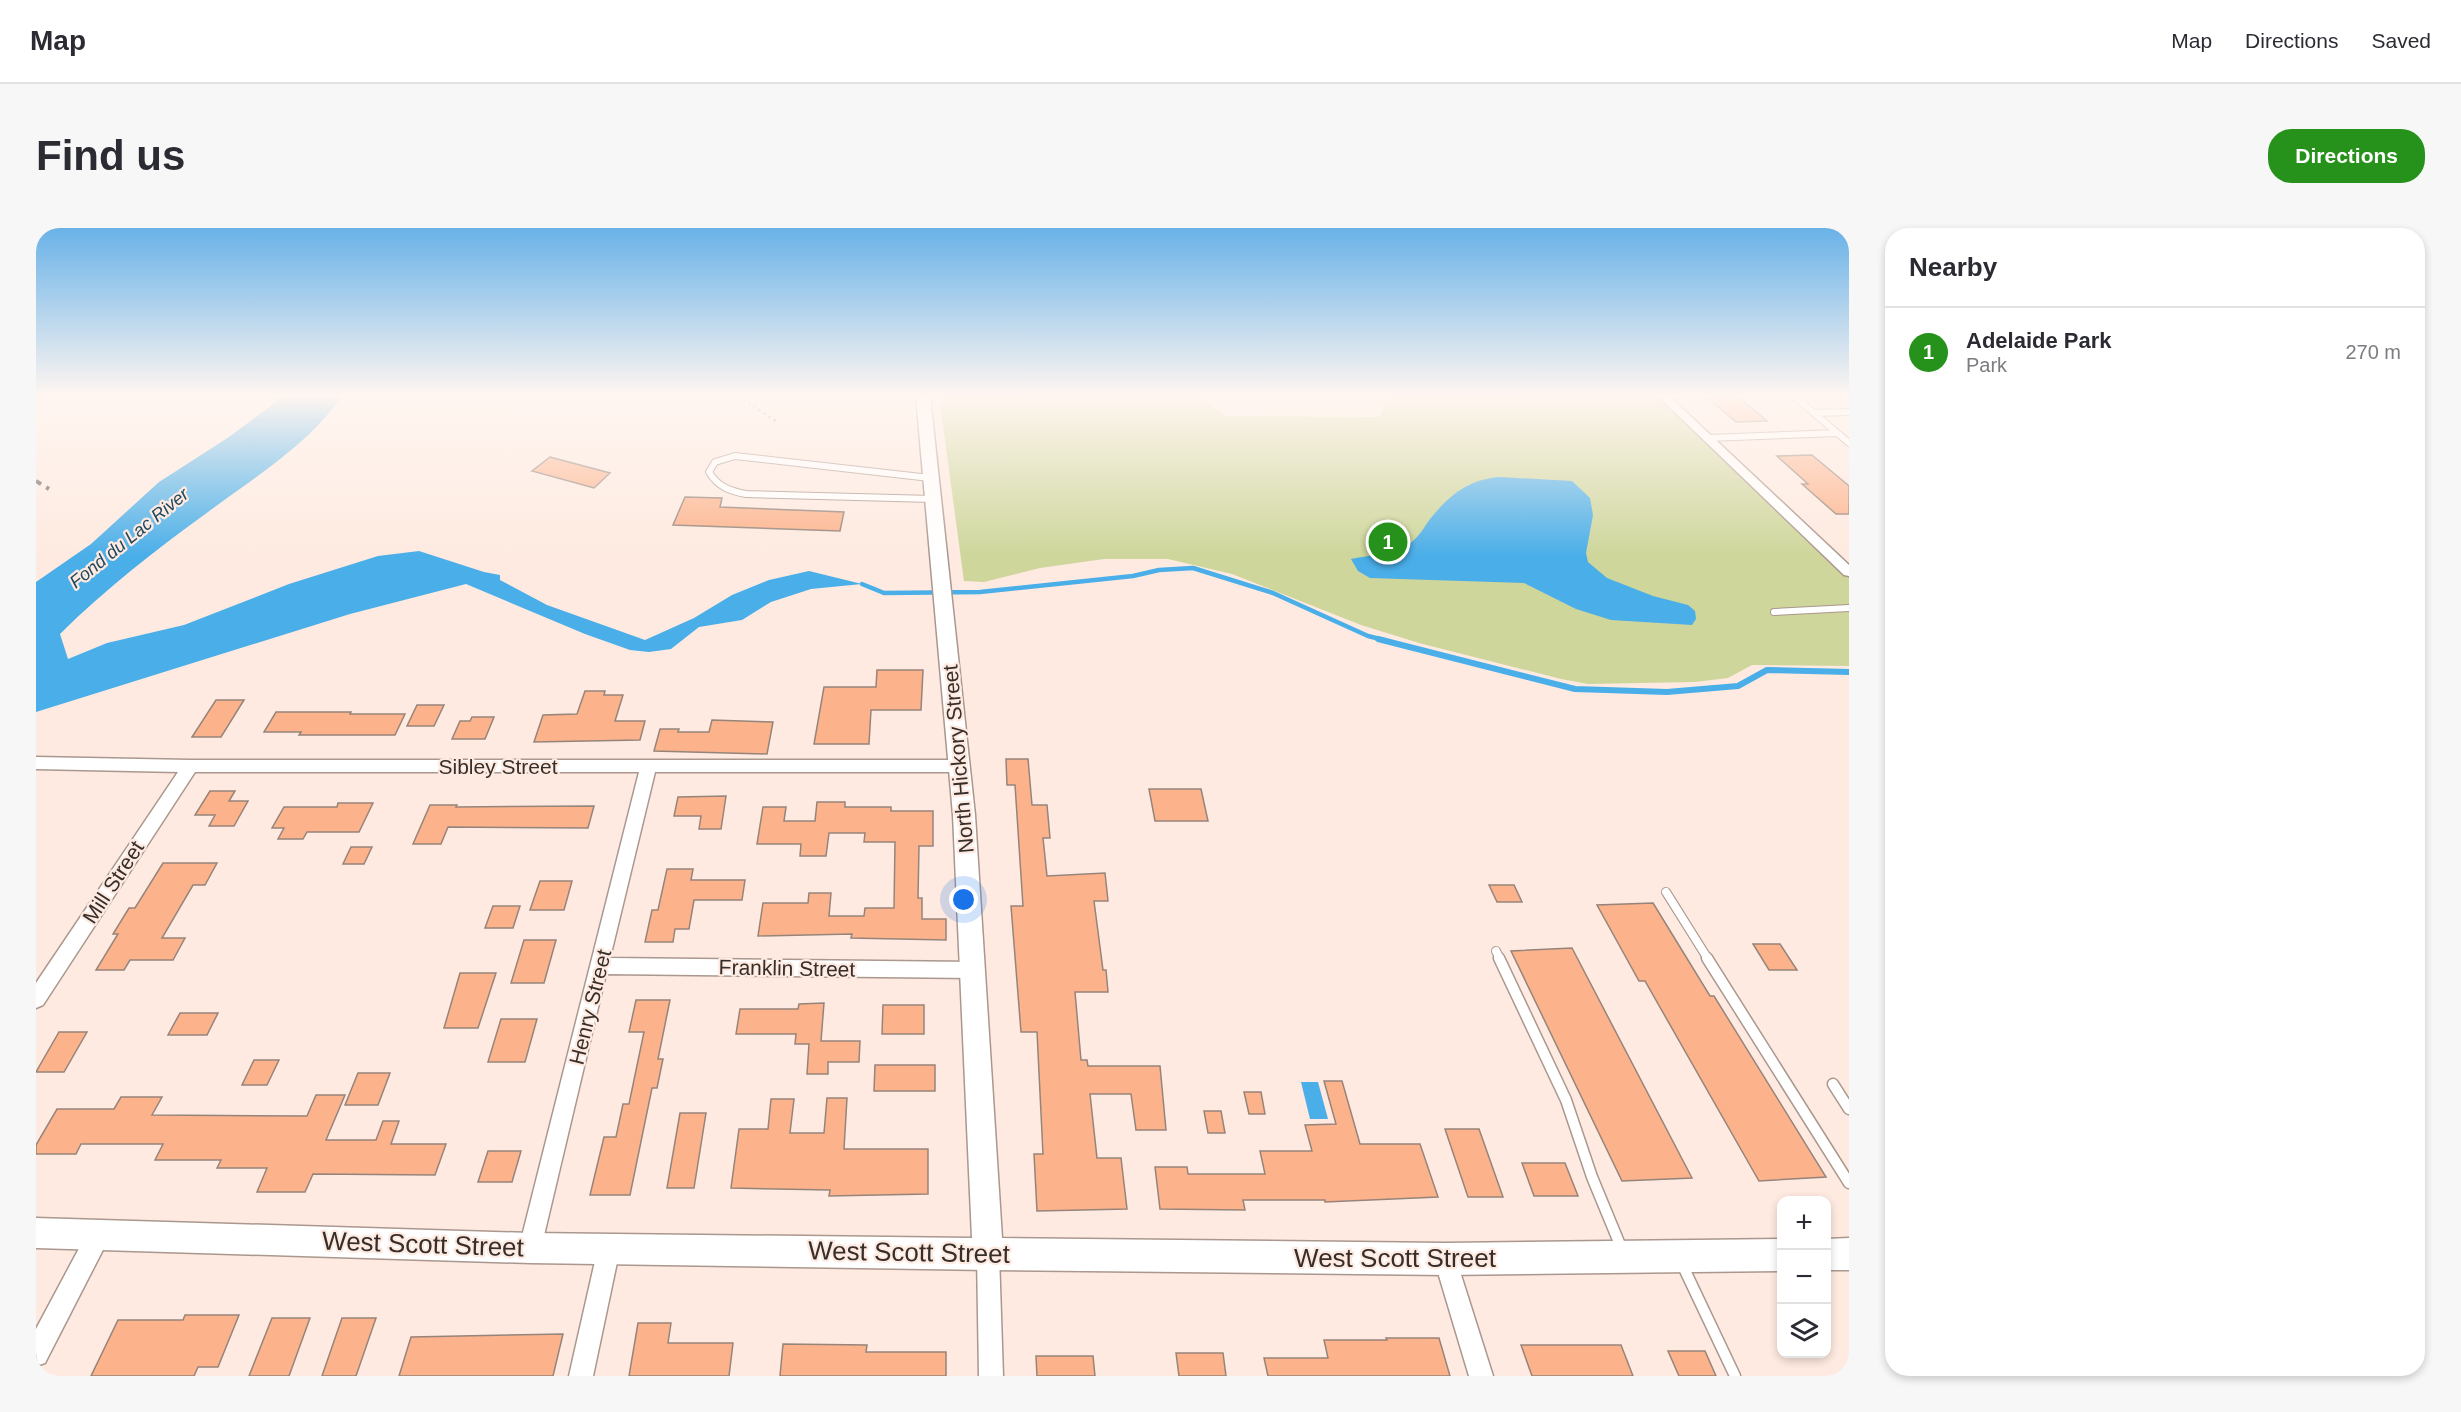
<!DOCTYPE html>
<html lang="en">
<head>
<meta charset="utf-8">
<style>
	body { margin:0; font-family:Helvetica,sans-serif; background:#f7f7f7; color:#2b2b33 }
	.controls { position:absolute; right:18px; bottom:18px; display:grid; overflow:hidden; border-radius:12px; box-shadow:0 3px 9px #0003 }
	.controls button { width:54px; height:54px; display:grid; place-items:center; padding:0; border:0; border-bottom:2px solid #e1e1e2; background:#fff; color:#2b2b33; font:30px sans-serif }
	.you { position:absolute; left:928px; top:672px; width:21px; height:21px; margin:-15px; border:4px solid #fff; border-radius:50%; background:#1a73e8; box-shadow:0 0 0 9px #1a73e833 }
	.badge { display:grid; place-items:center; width:39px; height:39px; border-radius:50%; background:#26921b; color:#fff; font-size:20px; font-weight:700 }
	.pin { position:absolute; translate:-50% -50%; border:3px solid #fff; box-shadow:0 2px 6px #0006 }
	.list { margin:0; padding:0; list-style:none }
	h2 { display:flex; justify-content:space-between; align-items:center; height:78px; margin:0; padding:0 24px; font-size:26px }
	h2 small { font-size:20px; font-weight:400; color:#7c7c81 }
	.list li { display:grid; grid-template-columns:39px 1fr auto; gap:18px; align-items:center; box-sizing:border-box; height:90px; padding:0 24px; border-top:2px solid #e1e1e2 }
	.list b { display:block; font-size:22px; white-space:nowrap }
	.list p { margin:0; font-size:20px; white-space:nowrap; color:#7c7c81 }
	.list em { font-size:20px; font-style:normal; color:#7c7c81 }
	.icon { flex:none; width:33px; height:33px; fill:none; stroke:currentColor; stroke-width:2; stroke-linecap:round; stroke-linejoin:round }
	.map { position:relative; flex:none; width:1813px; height:1148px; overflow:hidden; border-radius:24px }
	header { display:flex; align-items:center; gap:36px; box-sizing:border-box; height:84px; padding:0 30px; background:#fff; border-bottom:2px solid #e1e1e2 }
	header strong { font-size:28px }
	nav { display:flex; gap:33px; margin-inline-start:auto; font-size:21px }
	.intro { display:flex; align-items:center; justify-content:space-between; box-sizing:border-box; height:144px; padding:0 36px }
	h1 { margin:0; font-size:42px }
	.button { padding:15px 27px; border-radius:24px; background:#26921b; color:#fff; font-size:21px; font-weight:700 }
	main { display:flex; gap:36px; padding:0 36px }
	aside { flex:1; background:#fff; border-radius:24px; box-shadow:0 3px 9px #0003 }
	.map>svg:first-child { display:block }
	.green { fill:#ced69b }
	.water { fill:#4aaee8 }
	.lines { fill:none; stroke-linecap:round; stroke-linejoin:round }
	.stream-far1 { stroke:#4aaee8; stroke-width:4.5 }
	.stream { stroke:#4aaee8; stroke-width:6 }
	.building { fill:#fcb38c; stroke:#96847a; stroke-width:1.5 }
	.lane-far2-casing { stroke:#aa978d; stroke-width:8 }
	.lane-far1-casing { stroke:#aa978d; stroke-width:10 }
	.lane-casing { stroke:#aa978d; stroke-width:13 }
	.street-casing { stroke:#aa978d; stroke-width:3 }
	.secondary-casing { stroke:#aa978d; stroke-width:3 }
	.path { stroke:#a3948d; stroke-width:3; stroke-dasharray:2 4; stroke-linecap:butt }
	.lane-far2 { stroke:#fff; stroke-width:6 }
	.lane-far1 { stroke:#fff; stroke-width:8 }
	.lane { stroke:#fff; stroke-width:10 }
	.street { fill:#fff; fill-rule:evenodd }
	.secondary { fill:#fff; fill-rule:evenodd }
	.rail { stroke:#6e635d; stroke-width:4; stroke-dasharray:6 6; stroke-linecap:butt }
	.labels { text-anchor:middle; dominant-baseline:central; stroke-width:4.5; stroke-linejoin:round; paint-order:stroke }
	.far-water-label { font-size:18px; font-style:italic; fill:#1e4860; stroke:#feeae0 }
	.street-label { font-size:21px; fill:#362e2a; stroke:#feeae0 }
	.near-street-label { font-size:26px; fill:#362e2a; stroke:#feeae0 }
</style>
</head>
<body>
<header>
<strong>Map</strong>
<nav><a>Map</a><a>Directions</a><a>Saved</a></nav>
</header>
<div class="intro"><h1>Find us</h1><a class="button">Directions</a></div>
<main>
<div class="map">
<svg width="1813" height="1148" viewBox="0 0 1813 1148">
	<rect width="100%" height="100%" fill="#feeae0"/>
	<!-- green -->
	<path class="green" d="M903 168H1160L1189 188 1343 189 1353 168H1627L1813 344V438L1716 437 1692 450 1659 454 1552 456 1525 451 1383 415 1325 397 1196 346 1132 331H1068L1004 340 948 354 928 353Z"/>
	<!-- water -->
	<path class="water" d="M244 168H306C271 218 220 248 172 284 121 321 69 361 24 406L32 431 71 415 148 397 253 356 342 328 383 323 448 344 464 347V352L511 377 609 412 658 390 696 367 733 352 773 343 826 356 775 361 735 374 706 392 663 399 635 421 613 424 594 422 549 406 430 356 314 386 0 484V354L55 316 123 254 193 209 240 174Z
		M1463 249 1536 253 1554 270 1557 287 1550 325 1552 334 1571 350 1617 368 1652 377 1659 383 1660 391 1656 397 1575 392 1540 381 1488 355 1334 350 1322 343 1315 331C1335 327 1360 326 1377 313 1384 307 1389 298 1394 291 1414 267 1431 252 1463 249Z
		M1265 854H1282L1292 891H1274Z"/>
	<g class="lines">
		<!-- stream-far1 -->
		<path class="stream-far1" d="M826 356 848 365 944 364 1097 348 1123 342 1157 340 1237 365 1332 408 1348 412"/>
		<!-- stream -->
		<path class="stream" d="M1342 411 1539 461 1631 464 1702 458 1731 442 1813 444"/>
	</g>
	<!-- building -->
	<path class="building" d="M1674 168H1701L1731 193 1700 194 1672 170H1677Z
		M1776 227 1813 258V286H1800L1766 256H1772L1741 228Z
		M514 229 574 245 558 260 496 243Z
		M649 269 686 270 684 279 808 284 804 303 637 297Z
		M841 442H887L885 482H835L833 516H778L788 459H840Z
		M549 463H569L568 467H587L579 493H609L604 512 498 514 507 487 541 486Z
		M180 472H208L185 509H156Z
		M381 477H408L398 498H371Z
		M240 484H315L314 486H369L359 507H263L265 504H228Z
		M436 489H458L449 511H416L424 493H434Z
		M676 492 737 494 731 526 618 523 624 501H643L642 504H673Z
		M970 531H992L996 577H1011L1014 610H1007L1011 648 1069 645 1072 673H1058L1067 742H1070L1072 764H1039L1045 832H1051L1052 838H1124L1130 902H1100L1095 866H1054L1061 930H1085L1091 981 1001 983 998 926H1007L1001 804H985L975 678H987L979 557H971Z
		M1113 561H1165L1172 593H1119Z
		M174 563H199L193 573H212L198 598H173L179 587H159Z
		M690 568 685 601H663L665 588H638L642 569Z
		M781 574H809V579H855V583H897V618H883L882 670H886V691H910V712L815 710 816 706 722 708 727 675H772L773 665H795L793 688H828L829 680H858L859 614H828L829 605H793L790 628H764L765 616H721L727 579H750L748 593H779Z
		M302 575H337L323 604H271L267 611H242L248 600H236L248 579H301Z
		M394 577H421L420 579 558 578 552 600 412 599 405 616H377Z
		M315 619H336L328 636H307Z
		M127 635H181L169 657H157L126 710H149L137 732H94L88 742H60L82 706H77L93 680H99Z
		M631 641H657L655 652H709L706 672H658L653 701H639L637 714H609L616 682H622Z
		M504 653H536L528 682H494Z
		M1453 657H1478L1486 674H1461Z
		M1617 675 1674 768H1678L1790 949 1723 953 1609 753H1603L1561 677Z
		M457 678H484L477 700H449Z
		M488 712H520L508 755H475Z
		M1717 716H1744L1761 742H1733Z
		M1536 720 1656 950 1586 953 1475 723Z
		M424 745H460L442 800H408Z
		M600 772H634L622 831H627L621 860H616L594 967H554L568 909H580L587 876H593L608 804H593Z
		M788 775 785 813H824L823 834H792V846H771L773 816H759L760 806H700L704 781H762L763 776Z
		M847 777H888V806H846Z
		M144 785H182L171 807H132Z
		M465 791H501L489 834H452Z
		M23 804H51L28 844H0Z
		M218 832H243L231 857H206Z
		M839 837H899V863H838Z
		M322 845H354L342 877H309Z
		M1288 853H1306L1324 916H1384L1402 969 1289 974V972H1207L1209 982 1124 981 1119 939H1151L1152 946H1229L1224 923H1276L1269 897 1300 896Z
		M1208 864H1225L1229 886H1213Z
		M280 867H309L290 912H340L347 893H363L355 916H410L399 947 277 946 269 964H221L231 940H181L185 932H119L127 916H45L40 926H0V917L21 881H78L85 869H126L116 887 271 888Z
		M791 870H811L808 921H892V966L793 968 794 962 695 960 703 901H732L735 871H758L754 905H788Z
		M1168 883H1185L1189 905H1172Z
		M644 885H670L658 960H631Z
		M1409 901H1443L1467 969H1432Z
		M452 923H485L476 954H442Z
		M1486 935H1529L1542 968H1498Z
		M149 1087H203L182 1139H162L158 1148H55L82 1092H147Z
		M236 1090H274L253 1148H213Z
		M306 1090H340L320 1148H286Z
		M602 1095H635L632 1115H697L693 1148H593Z
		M527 1106 517 1148H363L375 1109Z
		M1350 1110H1403L1414 1148H1232L1228 1130H1292L1288 1112H1351Z
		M747 1116 831 1117 830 1124H910V1148H744Z
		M1485 1117H1585L1597 1148H1496Z
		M1632 1123H1669L1680 1148H1643Z
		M1140 1125H1187L1190 1148H1143Z
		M1000 1128H1057L1059 1148H1001Z"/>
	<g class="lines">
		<!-- lane-far2 casing -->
		<g class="lane-far2-casing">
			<path id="lane-far2" d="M1758 168 1813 215
				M1778 185 1813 184
				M1672 210 1801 205
				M894 250 699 228 679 234 673 244C682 259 694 263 710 266L896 271
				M1738 384 1813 380"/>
		</g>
		<!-- lane-far1 casing -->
		<g class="lane-far1-casing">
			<path id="lane-far1" d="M1630 664 1672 731
				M1460 723 1464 731"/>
		</g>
		<!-- lane casing -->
		<g class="lane-casing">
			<path id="lane" d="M1463 730 1530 872 1556 949 1587 1024
				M1671 730 1813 955
				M1797 856 1813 881
				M1645 1034 1699 1148"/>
		</g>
		<!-- street casing -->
		<g class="street-casing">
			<path id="street" d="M1622 168H1633L1813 337V348L1808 347Z
				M0 529 154 532H923L929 534 931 538 929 542 923 544H619L574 730 938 734 945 736 947 742 945 748 938 750 570 746 505 1020 502 1028 494 1031 486 1028 483 1020 603 544H159L7 777 0 780V755L142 544 0 541Z
				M63 995 71 998 74 1006 71 1014 9 1135 0 1138V1101L55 998Z
				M573 1009 581 1012 584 1020 557 1148H533L562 1020 565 1012Z
				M952 1015 960 1018 963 1026 967 1148H943L941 1026 944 1018Z
				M1409 1020 1417 1023 1420 1031 1457 1148H1433L1398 1031 1401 1023Z"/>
		</g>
		<!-- secondary casing -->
		<g class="secondary-casing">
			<path id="secondary" d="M880 168H894L939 587 966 1010 1409 1015 1746 1011V1043L1409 1047 952 1042 494 1035 0 1020V990L494 1005 936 1010 917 587Z
				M1813 1010V1042H1790V1011Z"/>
		</g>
		<!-- path -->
		<path class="path" d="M703 168 741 194"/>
		<!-- lane-far2 -->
		<use href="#lane-far2" class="lane-far2"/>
		<!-- lane-far1 -->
		<use href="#lane-far1" class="lane-far1"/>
		<!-- lane -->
		<use href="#lane" class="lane"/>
		<!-- street -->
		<use href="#street" class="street"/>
		<!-- secondary -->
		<use href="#secondary" class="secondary"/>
		<!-- rail -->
		<path class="rail" d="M0 253 13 261"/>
	</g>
	<!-- sky -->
	<linearGradient id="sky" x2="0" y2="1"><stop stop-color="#69b2e8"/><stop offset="0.51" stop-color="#fff6f1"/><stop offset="1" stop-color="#fff6f1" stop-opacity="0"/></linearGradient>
	<rect width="1813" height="328" fill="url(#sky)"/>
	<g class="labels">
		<!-- far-water labels -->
		<g class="far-water-label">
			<text transform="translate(93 310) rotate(-39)">Fond du Lac River</text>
		</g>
		<!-- street labels -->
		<g class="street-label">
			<text transform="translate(922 531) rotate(-95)">North Hickory Street</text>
			<text x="462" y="538">Sibley Street</text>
			<text transform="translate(77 654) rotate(-57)">Mill Street</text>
			<text transform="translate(751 740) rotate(1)">Franklin Street</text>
			<text transform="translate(554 779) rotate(-76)">Henry Street</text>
		</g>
		<!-- near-street labels -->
		<g class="near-street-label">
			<text transform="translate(387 1016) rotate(2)">West Scott Street</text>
			<text transform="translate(873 1024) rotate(1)">West Scott Street</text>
			<text x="1359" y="1030">West Scott Street</text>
		</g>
	</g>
</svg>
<div class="controls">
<button>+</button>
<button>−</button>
<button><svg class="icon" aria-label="layers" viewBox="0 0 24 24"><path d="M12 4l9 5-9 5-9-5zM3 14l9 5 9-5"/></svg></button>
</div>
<div class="you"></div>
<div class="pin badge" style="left:1352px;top:314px">1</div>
</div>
<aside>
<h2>Nearby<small></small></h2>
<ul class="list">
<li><span class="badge">1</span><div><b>Adelaide Park</b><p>Park</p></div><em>270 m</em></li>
</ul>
</aside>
</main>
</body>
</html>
